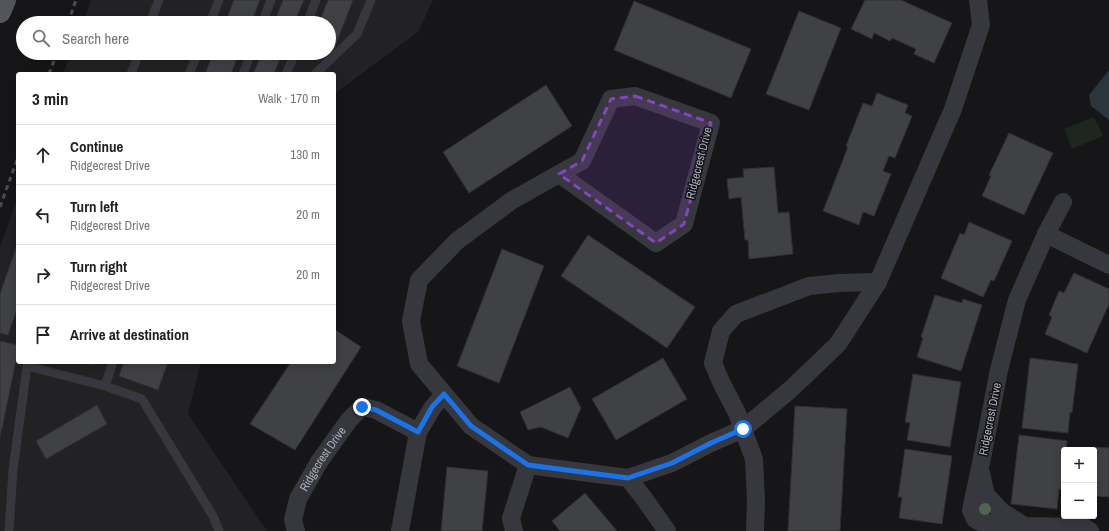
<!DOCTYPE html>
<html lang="en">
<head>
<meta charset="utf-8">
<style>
	body { margin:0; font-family:"Archivo Narrow",sans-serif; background:#f2f2f2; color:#222 }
	.controls { position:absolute; right:12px; bottom:12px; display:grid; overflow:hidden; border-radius:4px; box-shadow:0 2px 10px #0003 }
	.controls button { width:36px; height:36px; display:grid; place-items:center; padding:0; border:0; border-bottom:1px solid #e0e0e0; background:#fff; color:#222; font:20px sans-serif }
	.stop { position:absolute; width:12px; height:12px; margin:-9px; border:3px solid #1a73e8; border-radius:50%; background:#fff }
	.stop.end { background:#1a73e8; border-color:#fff; box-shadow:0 1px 4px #0008 }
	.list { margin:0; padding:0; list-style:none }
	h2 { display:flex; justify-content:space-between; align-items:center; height:52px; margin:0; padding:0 16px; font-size:17px }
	h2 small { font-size:13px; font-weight:400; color:#767676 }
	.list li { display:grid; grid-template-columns:26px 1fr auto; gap:12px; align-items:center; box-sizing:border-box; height:60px; padding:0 16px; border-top:1px solid #e0e0e0 }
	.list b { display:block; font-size:15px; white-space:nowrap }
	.list p { margin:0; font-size:13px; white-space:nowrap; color:#767676 }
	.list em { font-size:13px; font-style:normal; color:#767676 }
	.icon { flex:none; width:22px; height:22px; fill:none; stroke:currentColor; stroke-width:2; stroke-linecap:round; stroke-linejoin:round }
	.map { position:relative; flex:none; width:1109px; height:531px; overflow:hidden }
	.search { position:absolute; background:#fff; box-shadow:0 2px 10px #0003; left:16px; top:16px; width:320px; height:44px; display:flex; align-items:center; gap:10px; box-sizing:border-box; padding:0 14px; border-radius:22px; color:#767676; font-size:15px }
	.panel { position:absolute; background:#fff; box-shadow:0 2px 10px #0003; left:16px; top:72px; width:320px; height:292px; border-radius:4px }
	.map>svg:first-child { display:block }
	.built { fill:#222225 }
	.green { fill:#1e261f }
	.water { fill:#2c353c }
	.building { fill:#404145; stroke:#303034 }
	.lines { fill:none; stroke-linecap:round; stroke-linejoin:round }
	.service { stroke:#37383d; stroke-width:9 }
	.minor { stroke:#37383d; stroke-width:18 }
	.primary { stroke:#53555c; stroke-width:22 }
	.rail { stroke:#4a4c52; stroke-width:3; stroke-dasharray:5 4; stroke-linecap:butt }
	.tree { fill:#506452 }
	.route { stroke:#1a73e8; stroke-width:5 }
	.marked { fill:#8446be; fill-opacity:0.2; stroke:#8446be; stroke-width:3; stroke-dasharray:8 5; stroke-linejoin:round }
	.labels { text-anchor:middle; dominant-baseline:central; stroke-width:3; stroke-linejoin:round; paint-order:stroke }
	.street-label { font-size:12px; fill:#a8adb8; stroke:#111113 }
</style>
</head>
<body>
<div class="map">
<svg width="1109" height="531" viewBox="0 0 1109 531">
	<rect width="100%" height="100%" fill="#161618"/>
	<!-- built -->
	<path class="built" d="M91 0H433L418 32 334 94V74H63L71 53H329V23H83Z
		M18 197V362H201L188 414 267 531H0V247Z"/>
	<!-- green -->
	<path class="green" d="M1094 117 1103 136 1072 149 1064 129Z"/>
	<!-- water -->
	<path class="water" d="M1109 70V120L1091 106 1089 95Z"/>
	<!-- building -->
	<path class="building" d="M234 0H260L251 23H225Z
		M283 0H304L294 23H274Z
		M328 0H353L333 52 329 50V23H319Z
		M865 0H901L952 23 934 63 914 54 916 49 892 38 890 41 874 33 872 39 851 29Z
		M634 1 751 49 731 98 614 50Z
		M799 11 841 28 809 110 766 94Z
		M213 53H239L231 74H205Z
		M262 53H282L274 74H253Z
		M546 85 572 126 469 193 443 152Z
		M877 93 908 105 905 113 912 116 895 158 889 156 883 171 891 174 874 216 863 212 859 225 823 211 848 147 846 146 863 103 872 106Z
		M1009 133 1053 153 1024 215 982 196 991 176 989 175Z
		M774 167 778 213 789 212 793 254 749 259 748 240H745L741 197 729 199 727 179 744 177 743 169Z
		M969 222 1012 241 994 281 991 280 983 297 941 278 960 233 964 235Z
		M588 235 695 307 667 348 561 276Z
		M18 242V306L8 335 0 333V294Z
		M502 249 544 266 499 383 457 366Z
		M1074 273 1109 289V304L1087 353 1045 334 1052 317 1049 315 1059 291 1064 293Z
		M935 295 962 303 963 299 982 305 961 371 917 357 923 338 921 337Z
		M334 329 361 347 295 450 250 424 291 362H334Z
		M0 341 18 345V351L0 438Z
		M663 358 687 399 616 440 592 399Z
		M1030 358 1078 364 1072 413 1070 412 1068 433 1022 428Z
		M85 362H95L94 365Z
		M124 362H168L158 390 119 376Z
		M913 374 961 382 950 447 907 440 910 423 905 422Z
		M570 387 581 408 568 438 541 427 528 430 520 412Z
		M97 405 107 424 46 459 36 441Z
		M795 406 847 409 840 531H788Z
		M1019 435 1067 441 1066 450H1064V466L1061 490 1059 489 1057 509 1011 504Z
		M1095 447 1109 448V497L1094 496V452Z
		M905 449 952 456 942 524 899 518 902 497H898Z
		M447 467 488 471 482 531H441Z
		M585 493 617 531H560L552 521Z"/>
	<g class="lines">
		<!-- service -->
		<path class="service" d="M150 23 159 0
			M210 23 219 0
			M262 23 271 0
			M307 23 316 0
			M131 74 139 53
			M189 74 198 53
			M243 74 251 53
			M286 74 295 53
			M315 74 357 34 371 0
			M105 386 113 362
			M9 531 13 470 27 366 105 386 142 399 213 516 219 531"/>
		<!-- minor -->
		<g class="minor">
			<path d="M1063 202 1046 234 1017 300 999 370 980 468 971 510 975 519 980 522 1025 526 1084 527 1090 531"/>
			<path d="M1046 234 1109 265"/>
			<path d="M528 465 628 478 672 463 711 443 743 429 791 389 838 344 878 282 953 109 981 25 978 0"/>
			<path d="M981 473 986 495 1001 511 1023 525"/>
			<path d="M628 478 643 497 667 531"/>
			<path id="s1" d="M296 531 293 520 298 499 319 462 349 420 362 407 376 410 418 432"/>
			<path d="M400 531 418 432 433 407 444 394"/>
			<path d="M514 531 511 518 528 465 471 426 419 364 411 321 419 280 457 241 511 201 582 161 611 99 635 96 711 123 684 224 656 243 559 174"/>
			<path d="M755 531 756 501 754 459 737 413 721 382 713 363 721 331 736 314 809 286 839 283 878 282"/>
		</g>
		<!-- primary -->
		<path class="primary" d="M0 12 5 0"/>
		<!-- rail -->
		<path class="rail" d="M68 23 76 0
			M49 74 57 53
			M0 207 18 157"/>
	</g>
	<!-- trees -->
	<circle class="tree" cx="985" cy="509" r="6"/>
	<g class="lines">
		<!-- route -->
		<path class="route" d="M362 407 376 410 418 432 432 407 444 394 471 426 528 465 628 478 672 463 711 443 743 429"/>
	</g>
	<!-- marked area -->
	<path class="marked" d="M635 96 711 123 684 224 656 243 559 174 582 161 611 99Z"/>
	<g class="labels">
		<!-- street labels -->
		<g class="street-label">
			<text transform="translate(699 163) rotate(-76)">Ridgecrest Drive</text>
			<text transform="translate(990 419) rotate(-79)">Ridgecrest Drive</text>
			<text stroke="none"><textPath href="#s1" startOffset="80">Ridgecrest Drive</textPath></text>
		</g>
	</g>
</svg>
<div class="controls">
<button>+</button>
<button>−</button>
</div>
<div class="stop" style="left:743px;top:429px"></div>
<div class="stop end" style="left:362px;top:407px"></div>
<div class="search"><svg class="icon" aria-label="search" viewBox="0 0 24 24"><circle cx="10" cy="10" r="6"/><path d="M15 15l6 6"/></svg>Search here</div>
<section class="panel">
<h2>3 min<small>Walk · 170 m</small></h2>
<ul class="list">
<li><svg class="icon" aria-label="ahead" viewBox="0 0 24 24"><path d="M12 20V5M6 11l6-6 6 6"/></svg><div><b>Continue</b><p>Ridgecrest Drive</p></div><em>130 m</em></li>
<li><svg class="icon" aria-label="left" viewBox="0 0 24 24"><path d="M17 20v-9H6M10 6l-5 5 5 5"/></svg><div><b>Turn left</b><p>Ridgecrest Drive</p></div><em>20 m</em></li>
<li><svg class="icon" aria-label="right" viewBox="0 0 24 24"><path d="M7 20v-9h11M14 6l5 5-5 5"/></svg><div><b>Turn right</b><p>Ridgecrest Drive</p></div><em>20 m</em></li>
<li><svg class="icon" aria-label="arrive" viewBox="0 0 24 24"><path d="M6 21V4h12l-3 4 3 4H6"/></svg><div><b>Arrive at destination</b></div></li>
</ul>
</section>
</div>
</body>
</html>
